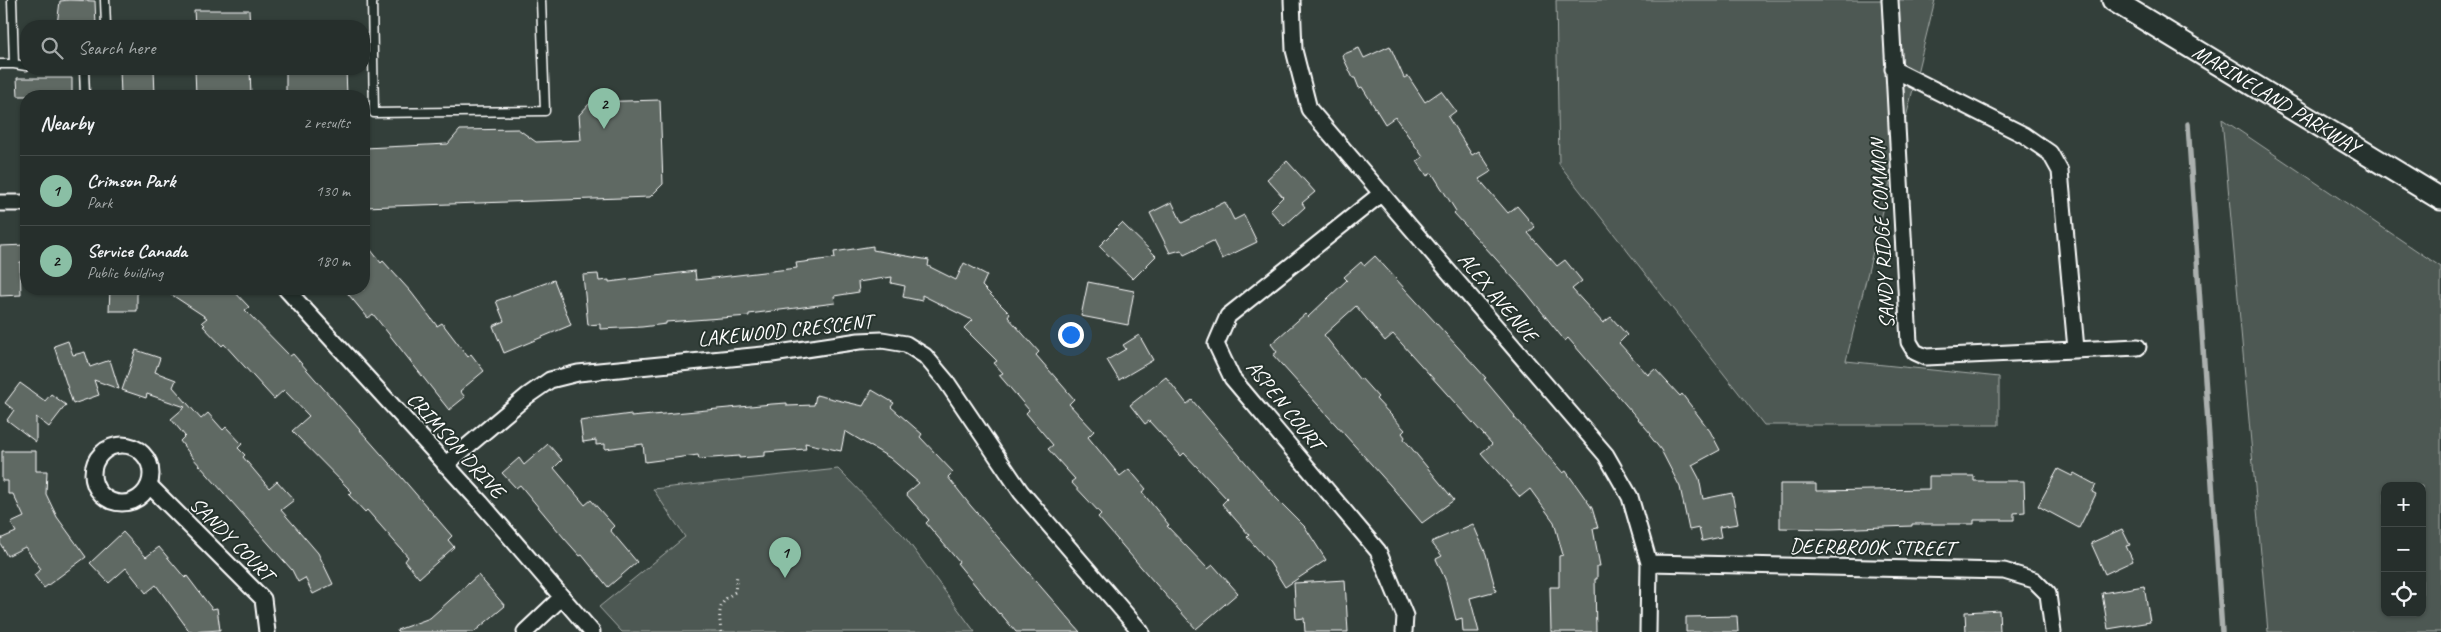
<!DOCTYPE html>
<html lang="en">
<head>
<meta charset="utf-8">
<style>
	body { margin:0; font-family:Caveat,sans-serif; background:#2e3734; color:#f1f3f6 }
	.controls { position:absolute; right:15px; bottom:15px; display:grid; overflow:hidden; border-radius:10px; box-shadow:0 1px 4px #0004 }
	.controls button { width:45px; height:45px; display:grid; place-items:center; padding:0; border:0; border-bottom:1px solid #424a48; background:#262f2c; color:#f1f3f6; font:25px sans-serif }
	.you { position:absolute; left:1070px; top:334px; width:18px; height:18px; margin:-12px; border:4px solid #fff; border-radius:50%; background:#1a73e8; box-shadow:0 0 0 8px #1a73e833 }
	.badge { display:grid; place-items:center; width:32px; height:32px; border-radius:50%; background:#8abfa5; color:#111; font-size:16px; font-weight:700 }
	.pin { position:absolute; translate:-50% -41px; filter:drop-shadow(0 1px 2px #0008) }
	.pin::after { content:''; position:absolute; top:26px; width:18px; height:15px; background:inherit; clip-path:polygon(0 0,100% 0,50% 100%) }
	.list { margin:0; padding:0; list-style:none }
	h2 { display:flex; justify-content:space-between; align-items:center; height:65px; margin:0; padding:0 20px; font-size:21px }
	h2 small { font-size:16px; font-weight:400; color:#a4a9a9 }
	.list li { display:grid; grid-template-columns:32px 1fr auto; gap:15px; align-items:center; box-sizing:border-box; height:70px; padding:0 20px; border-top:1px solid #424a48 }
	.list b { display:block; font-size:19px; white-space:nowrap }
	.list p { margin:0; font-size:16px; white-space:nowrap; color:#a4a9a9 }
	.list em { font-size:16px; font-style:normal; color:#a4a9a9 }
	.icon { flex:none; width:28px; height:28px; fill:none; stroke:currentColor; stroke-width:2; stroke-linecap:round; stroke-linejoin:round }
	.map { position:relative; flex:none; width:2441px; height:632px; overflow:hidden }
	.search { position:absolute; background:#262f2c; box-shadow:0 1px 4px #0004; left:20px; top:20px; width:350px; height:55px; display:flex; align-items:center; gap:12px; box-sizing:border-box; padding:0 18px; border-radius:20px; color:#a4a9a9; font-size:19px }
	.panel { position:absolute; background:#262f2c; box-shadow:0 1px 4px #0004; left:20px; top:90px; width:350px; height:205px; border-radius:20px }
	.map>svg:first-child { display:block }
	.green { fill:#4d5853; stroke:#a6aca9; fill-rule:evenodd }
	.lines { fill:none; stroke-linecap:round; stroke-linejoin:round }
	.stream { stroke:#abb0ae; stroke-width:5.5 }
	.building { fill:#5f6964; stroke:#fff }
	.service-casing { stroke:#fff; stroke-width:11 }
	.minor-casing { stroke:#fff; stroke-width:19 }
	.secondary-casing { stroke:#fff; stroke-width:25 }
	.path { stroke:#fff; stroke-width:3; stroke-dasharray:1 4; stroke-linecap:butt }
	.service { stroke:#26332d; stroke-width:8 }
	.minor { stroke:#26332d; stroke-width:15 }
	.secondary { stroke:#26332d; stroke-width:21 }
	.labels { text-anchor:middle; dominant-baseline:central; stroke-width:4; stroke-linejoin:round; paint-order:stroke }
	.street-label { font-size:21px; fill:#fff; stroke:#26332d }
</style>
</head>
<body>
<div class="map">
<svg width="2441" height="632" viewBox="0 0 2441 632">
	<rect width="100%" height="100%" fill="#333f3a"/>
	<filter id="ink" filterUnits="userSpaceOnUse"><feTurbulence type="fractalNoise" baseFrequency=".02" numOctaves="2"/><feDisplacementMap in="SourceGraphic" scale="10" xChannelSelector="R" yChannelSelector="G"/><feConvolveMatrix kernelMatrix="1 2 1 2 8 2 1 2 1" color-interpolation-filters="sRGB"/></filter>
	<g filter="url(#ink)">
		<!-- green -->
		<path class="green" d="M1556 0H1935L1846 361 1999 377V425H1764L1559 164Z
			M2222 119 2441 267V632H2268ZM2385 486H2422V613H2385Z
			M838 469 904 536 975 632H622L599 607 685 537 653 489Z"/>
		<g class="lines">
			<!-- stream -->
			<path class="stream" d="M2188 124 2222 632"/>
		</g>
		<!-- building -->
		<path class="building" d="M69 0 95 1 96 26 57 25 60 1Z
			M194 10H249L250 26H195Z
			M1390 46 1404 78 1408 76 1425 102 1441 91 1456 111 1448 117 1472 155 1479 151 1492 171 1479 179 1508 213 1517 206 1535 227 1528 233 1557 266 1565 260 1582 281 1572 289 1603 323 1611 317 1627 335 1619 343 1648 375 1655 369 1680 396 1682 394 1710 431 1720 450 1692 465 1699 478 1703 499 1732 493 1738 524 1719 527 1721 537 1702 541 1699 528 1689 530 1680 487 1661 450 1650 436 1651 434 1568 338 1565 341 1526 292 1454 213 1456 211 1432 173 1427 176 1417 161 1423 157 1395 117 1385 124 1362 87 1359 88 1355 78H1353L1342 55 1359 48 1364 58Z
			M120 69H154L155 96H121Z
			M195 69H250L251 96H196Z
			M286 69H346L347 96H286Z
			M17 78H72V96H18Z
			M660 100 663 184 650 197 364 207V148L448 144 460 130 518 129 536 142 581 140 579 115 591 102Z
			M1287 161 1315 192 1302 203 1305 207 1284 226 1270 210 1283 197 1267 179Z
			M1172 202 1182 223 1225 202 1234 220 1244 215 1257 242 1222 259 1213 241 1184 255 1181 250 1170 253 1150 213Z
			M1122 223 1156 256 1133 279 1099 246Z
			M364 241 381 263 383 261 411 292 437 326 442 323 468 357 471 354 484 371 460 391 465 397 449 410 373 314 368 318 344 289H364Z
			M26 245V262H20L21 295 0 296V246Z
			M873 246V250L929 260 928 266 956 280 964 263 987 275 982 286 1010 314 1008 317 1039 352 1036 355 1074 399 1069 404 1094 431 1088 437 1120 476 1129 469 1146 489 1142 492 1169 525 1167 526 1208 569 1213 565 1238 593 1196 629 1147 574 1098 517 1101 514 1071 482 1075 479 1048 449 1053 445 1026 413 1029 410 999 375 1003 373 994 363 997 361 964 328 972 320 922 295V301L903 297 905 286 891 283 892 277 858 282 859 292 834 296 835 303 749 314V316L666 322V324L642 327 600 329V324L588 325 583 275 598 274 599 281 609 280V282L695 271 696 280 797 268 796 263 835 258 834 252Z
			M1375 256 1486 378 1484 379 1515 416 1514 417 1563 473 1566 471 1592 508 1598 528 1593 529 1600 566H1597V579H1595L1596 632H1551L1550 587H1559V556L1563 555 1554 522 1530 489 1520 497 1481 453 1492 444 1393 334 1385 341 1356 306 1324 335 1360 380 1361 378 1378 397 1376 399 1405 430 1402 433 1405 437 1404 439 1454 500 1422 523 1390 485 1273 355 1277 352 1271 344 1305 314 1308 317 1347 280 1344 277 1361 262 1364 266Z
			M554 280 571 325 504 353 493 326 504 321 496 301Z
			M1088 282 1134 291 1128 325 1081 316Z
			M110 289H137V311H109Z
			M163 289H232L249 307 245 310 290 356 293 354 396 471 452 536 448 540 454 547 419 578 405 561 408 557 367 510 365 512 349 495 352 492 292 431 309 416 284 390 274 399 224 344 222 346 203 326 205 325 202 322 207 318Z
			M1139 335 1153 360 1119 380 1107 360 1126 349 1123 345Z
			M68 341 73 355 85 352 90 367 110 360 119 389 94 380 99 395 73 404 54 346Z
			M136 350 160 358 155 372 176 380 173 387 201 419 208 413 223 430 226 427 242 444 238 448 245 455 243 457 269 488 277 481 294 500 281 510 318 553 333 584 313 594 305 578 298 582 292 570 193 458 180 441 185 436 171 419 185 407 147 394 146 398 122 390Z
			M1166 377 1187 404 1192 400 1275 497 1305 527 1326 560 1285 587 1270 563 1247 537 1249 535 1222 504 1227 499 1184 453 1181 456 1149 421 1145 424 1130 405Z
			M20 383 45 401 51 394 66 405 49 427 36 417V442L7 420 14 410 5 403Z
			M872 390 894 403 891 407 922 434 920 437 953 472 948 477 970 505 1080 632H1016L1000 613 999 614 957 563 959 562 926 523 929 520 906 494 919 483 890 458 845 431 841 451 805 443 806 449 765 452V456L739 458V456L699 459 698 455 645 462 643 444 605 449V444L596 445V440L583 442 580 421 631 414V417L772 404 787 403V406L814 405 816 395 863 406Z
			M548 444 562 460 554 468 585 505 591 500 614 526 610 530 637 562 608 587 582 555 580 556 564 538 520 485 516 488 502 473 519 458 524 465Z
			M2 451H36V471H47L46 494 57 517 86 557 44 588 34 575 41 569 25 547 7 556 0 543V539L16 532 11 523 24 517 13 494H8V481H2Z
			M2058 469 2072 476 2074 473 2096 485 2092 492 2096 494 2079 528 2038 506Z
			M1929 476H1974V481H2024L2025 512 2014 513V520H1974V524H1912V526L1831 529 1780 528V484H1816V491L1929 489Z
			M1473 524 1486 554 1496 591 1470 598 1479 632H1463L1462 618 1456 620 1446 581 1436 559 1442 556 1431 542Z
			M2122 529 2130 545 2126 546 2133 561 2105 574 2091 543Z
			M123 532 146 557 159 547 185 578 187 576 212 609 217 608 220 630 190 632 156 585 146 593 126 568 109 583 90 563Z
			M478 575 505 606 474 632H398L397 630 430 618Z
			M1345 580 1348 632H1305L1304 618 1296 619 1294 583Z
			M2144 586 2150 622 2108 629 2102 593Z
			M1999 610 2000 632H1966L1965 612Z
			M1737 616 1738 632H1686V617Z"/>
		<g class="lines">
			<!-- service casing -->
			<g class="service-casing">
				<path id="service" d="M105 0 106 26
					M372 0 374 113 545 111 541 0
					M0 64H14L12 0
					M14 64 26 66
					M84 69 85 96"/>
			</g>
			<!-- minor casing -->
			<g class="minor-casing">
				<path id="minor" d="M1292 0 1294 50 1309 109 1606 455 1630 497 1649 563 1648 632
					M1890 0 1909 342 1915 352 1926 357 2138 347
					M1893 69 2024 135 2050 153 2060 171 2076 349
					M1382 193 1228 316 1216 344 1232 378 1378 551 1405 616 1404 632
					M0 203H26
					M286 289 481 503 592 632
					M93 474a29 29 0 1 1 58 0a29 29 0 1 1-58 0Z
					M445 465 527 396 550 380 578 373 772 354 859 341 882 340 906 344 925 356 946 381 1021 492 1141 632
					M149 485 263 599 267 632
					M1649 563 2004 571 2034 580 2048 594 2053 632
					M525 632 562 597"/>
			</g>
			<!-- secondary casing -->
			<g class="secondary-casing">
				<g id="secondary">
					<path id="s1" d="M2113 0 2441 199"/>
				</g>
			</g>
			<!-- path -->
			<path class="path" d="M721 632C719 612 717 603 735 592L737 575"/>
			<!-- service -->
			<use href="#service" class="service"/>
			<!-- minor -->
			<use href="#minor" class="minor"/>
			<!-- secondary -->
			<use href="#secondary" class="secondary"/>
		</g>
	</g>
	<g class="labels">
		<!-- street labels -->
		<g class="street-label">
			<text stroke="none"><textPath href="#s1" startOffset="191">MARINELAND PARKWAY</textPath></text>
			<text transform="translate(1882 234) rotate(-93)">SANDY RIDGE COMMON</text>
			<text transform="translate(1498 297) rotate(50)">ALEX AVENUE</text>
			<text transform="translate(785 330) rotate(-6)">LAKEWOOD CRESCENT</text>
			<text transform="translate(1285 405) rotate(51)">ASPEN COURT</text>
			<text transform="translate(456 445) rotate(48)">CRIMSON DRIVE</text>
			<text transform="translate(232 539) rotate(45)">SANDY COURT</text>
			<text transform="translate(1872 547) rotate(1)">DEERBROOK STREET</text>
		</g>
	</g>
</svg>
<div class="controls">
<button>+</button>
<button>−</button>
<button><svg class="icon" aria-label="locate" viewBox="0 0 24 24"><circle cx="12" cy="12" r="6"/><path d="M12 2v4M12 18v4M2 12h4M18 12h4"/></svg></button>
</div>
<div class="you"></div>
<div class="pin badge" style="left:785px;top:578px">1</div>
<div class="pin badge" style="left:604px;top:129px">2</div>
<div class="search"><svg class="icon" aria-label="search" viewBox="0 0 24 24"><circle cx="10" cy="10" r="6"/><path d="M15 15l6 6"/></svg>Search here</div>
<section class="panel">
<h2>Nearby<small>2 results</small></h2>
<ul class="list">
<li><span class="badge">1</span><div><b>Crimson Park</b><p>Park</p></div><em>130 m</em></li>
<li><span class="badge">2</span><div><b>Service Canada</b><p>Public building</p></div><em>180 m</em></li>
</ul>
</section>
</div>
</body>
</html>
